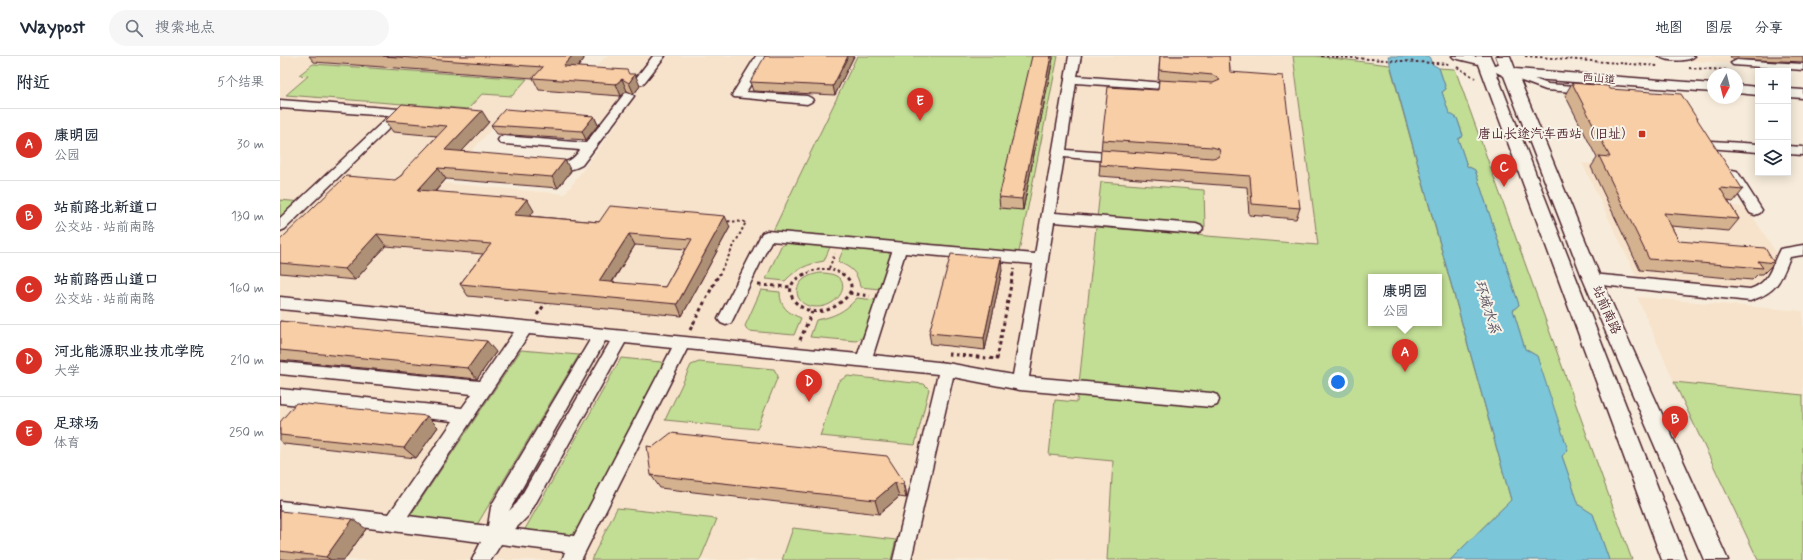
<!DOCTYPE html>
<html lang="zh">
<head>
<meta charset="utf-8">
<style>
	body { margin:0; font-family:Mynerve,"LXGW WenKai TC",sans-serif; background:#f6f6f7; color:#1f2937 }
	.controls { position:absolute; right:12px; top:12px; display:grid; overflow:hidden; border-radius:0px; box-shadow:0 2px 10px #0003 }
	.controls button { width:36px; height:36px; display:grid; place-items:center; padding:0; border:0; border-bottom:1px solid #e0e1e3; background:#fff; color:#1f2937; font:20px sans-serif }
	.compass { position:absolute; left:1427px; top:12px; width:36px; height:36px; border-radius:50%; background:#fff; box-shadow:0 2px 10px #0003; rotate:187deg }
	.you { position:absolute; left:1058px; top:326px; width:14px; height:14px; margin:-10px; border:3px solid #fff; border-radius:50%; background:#1a73e8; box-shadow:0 0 0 6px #1a73e833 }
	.badge { display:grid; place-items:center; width:26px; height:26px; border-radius:50%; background:#d93025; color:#fff; font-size:13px; font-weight:700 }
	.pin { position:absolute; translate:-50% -33px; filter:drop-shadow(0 1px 2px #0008) }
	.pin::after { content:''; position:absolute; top:21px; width:14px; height:12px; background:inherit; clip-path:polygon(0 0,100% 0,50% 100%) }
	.popup { position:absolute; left:1088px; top:218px; width:74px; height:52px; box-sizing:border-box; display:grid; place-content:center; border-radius:0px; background:#fff; filter:drop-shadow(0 1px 3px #0005); font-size:13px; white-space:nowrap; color:#747a83 }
	.popup b { font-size:15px; color:#1f2937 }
	.popup::after { content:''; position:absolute; left:50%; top:100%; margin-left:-8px; border:8px solid transparent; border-top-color:#fff }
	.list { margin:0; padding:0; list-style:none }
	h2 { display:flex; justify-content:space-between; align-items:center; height:52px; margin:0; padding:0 16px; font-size:17px }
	h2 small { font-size:13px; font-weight:400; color:#747a83 }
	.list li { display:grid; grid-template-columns:26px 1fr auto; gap:12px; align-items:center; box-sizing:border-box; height:72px; padding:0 16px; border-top:1px solid #e0e1e3 }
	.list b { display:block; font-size:15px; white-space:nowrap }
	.list p { margin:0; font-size:13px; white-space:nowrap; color:#747a83 }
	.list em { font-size:13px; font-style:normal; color:#747a83 }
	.icon { flex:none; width:22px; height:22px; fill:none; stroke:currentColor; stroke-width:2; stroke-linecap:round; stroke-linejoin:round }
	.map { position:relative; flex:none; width:1523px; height:504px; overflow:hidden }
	header { display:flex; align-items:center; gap:24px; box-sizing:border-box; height:56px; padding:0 20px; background:#fff; border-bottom:1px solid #e0e1e3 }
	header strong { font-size:19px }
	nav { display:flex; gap:22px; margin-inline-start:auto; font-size:14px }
	.search { width:280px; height:36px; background:#f6f6f7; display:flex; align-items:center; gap:10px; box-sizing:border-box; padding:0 14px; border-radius:22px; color:#747a83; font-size:15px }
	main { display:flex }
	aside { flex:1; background:#fff }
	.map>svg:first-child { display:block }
	.built { fill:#f7e3cb; fill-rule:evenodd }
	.green { fill:#c2dd94; stroke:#867e60; fill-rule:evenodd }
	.water { fill:#7bc6da; stroke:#678394 }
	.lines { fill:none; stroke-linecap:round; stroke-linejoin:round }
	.minor-casing { stroke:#4a1f2b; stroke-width:3 }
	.major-casing { stroke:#4a1f2b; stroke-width:3 }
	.path-far1 { stroke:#4a1f2b; stroke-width:2; stroke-dasharray:2.5 2.5; stroke-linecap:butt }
	.path { stroke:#4a1f2b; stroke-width:3; stroke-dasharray:3.5 3.5; stroke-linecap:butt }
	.minor { fill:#f7f3e8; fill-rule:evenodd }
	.major { fill:#f7f3e8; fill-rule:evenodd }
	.wall { fill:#d4b18f; stroke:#4a1f2b; fill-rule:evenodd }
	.shaded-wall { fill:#ad9074; stroke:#4a1f2b }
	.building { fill:#f7cea6; stroke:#4a1f2b; fill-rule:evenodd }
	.poi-dot { fill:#c8321e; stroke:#f7f3e8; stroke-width:1.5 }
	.labels { text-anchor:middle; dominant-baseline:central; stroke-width:4; stroke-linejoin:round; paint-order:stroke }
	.far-street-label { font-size:11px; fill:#4a1f2b; stroke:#f7f3e8 }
	.poi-label { font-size:13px; fill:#4a1f2b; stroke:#f7f3e8; text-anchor:end }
	.street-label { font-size:13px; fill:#4a1f2b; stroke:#f7f3e8 }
	.water-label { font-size:14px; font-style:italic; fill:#595160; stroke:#f7f3e8 }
</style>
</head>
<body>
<header>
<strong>Waypost</strong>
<div class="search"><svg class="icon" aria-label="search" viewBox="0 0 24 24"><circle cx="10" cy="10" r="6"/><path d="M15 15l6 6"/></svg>搜索地点</div>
<nav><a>地图</a><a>图层</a><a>分享</a></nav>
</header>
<main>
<aside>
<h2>附近<small>5个结果</small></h2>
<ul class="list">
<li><span class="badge">A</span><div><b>康明园</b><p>公园</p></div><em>30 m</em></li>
<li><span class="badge">B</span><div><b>站前路北新道口</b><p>公交站 · 站前南路</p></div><em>130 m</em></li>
<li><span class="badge">C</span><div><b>站前路西山道口</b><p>公交站 · 站前南路</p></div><em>160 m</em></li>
<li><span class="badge">D</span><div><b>河北能源职业技术学院</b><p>大学</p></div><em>210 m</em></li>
<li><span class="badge">E</span><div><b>足球场</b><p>体育</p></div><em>250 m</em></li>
</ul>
</aside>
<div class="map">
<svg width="1523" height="504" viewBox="0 0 1523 504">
	<rect width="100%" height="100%" fill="#f7ecdb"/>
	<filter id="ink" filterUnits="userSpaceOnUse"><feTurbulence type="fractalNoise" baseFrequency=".025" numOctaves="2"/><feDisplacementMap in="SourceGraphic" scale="8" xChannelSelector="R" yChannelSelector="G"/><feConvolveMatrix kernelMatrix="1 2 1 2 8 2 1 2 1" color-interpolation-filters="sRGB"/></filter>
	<g filter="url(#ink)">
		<!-- built -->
		<path class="built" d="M0 0H140L308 20 326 0H1013L1079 504H0ZM226 57 338 65H339L285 138 163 127Z
			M1343 0H1523V13L1455 8Z
			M1302 107 1386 113 1405 147 1467 151 1497 198 1488 225 1470 235 1359 226Z
			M1357 241 1523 255V339L1394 326Z"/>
		<!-- green -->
		<path class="green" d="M577 0H778L739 196 493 175Z
			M1013 0H1035L1110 9 1231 444 1170 504H827L833 405 769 399 775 344 797 346 816 171 1038 189ZM1091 221H1159V267H1091Z
			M33 8 247 23 232 40 202 38 188 53 6 39 28 20 19 19Z
			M1159 12 1175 13 1352 504H1329L1313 458 1299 450 1282 400 1257 300 1245 293 1233 254 1239 249 1195 114 1187 110 1178 83 1183 79 1177 62 1169 58 1162 36 1166 33Z
			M821 126 924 134 925 171 817 162Z
			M0 144 22 146 0 167Z
			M508 187 550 191 544 205C528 208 516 213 505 225L486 223 501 190Z
			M564 192 607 196 611 200 600 233 580 231C578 217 571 211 558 206Z
			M540 217C581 216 560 258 529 250 518 247 513 235 521 226 526 220 534 218 540 217Z
			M481 234 500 236C500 251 508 257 521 262L514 279 468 275 465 270Z
			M577 242 596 244 583 281 576 285 530 281 536 264C553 261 565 256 577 242Z
			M241 294 299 299 198 467 188 473 130 460Z
			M341 302 381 306 385 312 297 481 244 475Z
			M419 306 494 313 498 320 477 373 385 364 411 309Z
			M567 320 644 328 649 333 635 389 540 380 558 326Z
			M1394 326 1523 339V504H1478Z
			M337 452 437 463 420 504H311Z
			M513 472 616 484 611 504H502Z"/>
		<!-- water -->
		<path class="water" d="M1108 0H1149L1152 8 1159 12 1166 33 1162 36 1169 57 1177 62 1183 80 1178 83 1187 110 1195 114 1239 249 1233 254 1245 293 1257 300 1288 394 1282 400 1299 449 1313 458 1329 504H1170L1231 444Z"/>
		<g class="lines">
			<!-- minor casing -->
			<g class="minor-casing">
				<path id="minor" d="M373 0H385L363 28H355L353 26Z
					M476 0H488L466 36 527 40 531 42 533 44 531 46 527 48 454 41 452 39Z
					M789 0H801L797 20 898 28 904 31 898 34 796 27 786 94 841 98 845 99 847 102 845 105 841 106 784 101 775 157 916 168 921 170 923 173 921 176 916 178 774 166 749 321 931 337 937 339 939 344 937 349 931 351 740 334 673 321 631 504H613L658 318 407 293 301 504H282L285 496 221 488 211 504H192L201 486 0 461V445L109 458 173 365 0 347V333L182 352 192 338 0 318V306L200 325 234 276 0 253V241L578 298 612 196 491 185 451 267 446 269 441 267 438 263 482 177 487 175 755 198ZM625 197 753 208 733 319 667 307 593 299ZM249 278 310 284 214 445 211 451 208 470 128 460ZM325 285 330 286 237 447 229 455ZM345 287 392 292 294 480 235 473 249 459Z
					M1172 0H1192L1211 5 1213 7 1207 10 1174 2Z
					M1379 0H1415C1409 6 1385 6 1379 0Z
					M1457 4 1523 8V14L1453 9 1451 7Z
					M1229 14 1268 28 1308 31 1314 34 1308 37 1266 34 1225 19 1223 17Z
					M348 36 354 40 302 109C292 115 277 116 264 113L263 110 264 107C283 102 286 113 300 94L224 88 220 87 218 84 220 81 224 80 306 87 344 38Z
					M0 44 119 53 123 54 125 57 5 173 0 175V162L109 60 0 52Z
					M1432 85 1478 88V96L1428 92 1426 89 1428 86Z
					M1508 90 1523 91V99L1508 98Z
					M1452 114 1457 115 1480 151 1482 154 1480 157 1475 159 1470 157 1446 118 1447 115Z
					M1523 189V199L1510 201C1500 226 1497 236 1470 245L1312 228 1307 227 1305 223 1307 219 1312 218 1470 233C1490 227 1491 210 1500 193Z"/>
			</g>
			<!-- major casing -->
			<g class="major-casing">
				<path id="major" d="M1196 0H1210L1214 9 1219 8 1216 0H1230L1235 13 1433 28V36L1239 22 1321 223 1448 504H1424L1303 223 1224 20 1216 16 1406 504H1382Z
					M1457 29 1478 31V39L1457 37Z
					M1508 33 1523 34V42L1508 41Z"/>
			</g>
			<!-- path-far1 -->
			<path class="path-far1" d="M1041 0 1170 8
				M1245 0 1378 10
				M1177 11 1195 22
				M1409 12 1448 14
				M1446 42H1452
				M549 212 555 198
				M439 219 466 166 445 165
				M523 219C537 213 549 209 564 219
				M733 219 734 213"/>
			<!-- path -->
			<path class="path" d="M525 218C490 232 526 271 557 249 562 245 567 242 570 236 573 228 569 222 562 218
				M478 229 512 231
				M569 237 590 240
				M257 259 267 245
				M410 274 439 218
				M520 284 532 256
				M668 298 717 303 733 218"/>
			<!-- minor -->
			<use href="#minor" class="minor"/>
			<!-- major -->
			<use href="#major" class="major"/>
		</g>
		<!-- wall -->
		<path class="wall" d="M29 0H303L304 3 298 11 349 18 360 30 354 38 347 35 341 40 259 34 253 22 34 6Z
			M574 0 555 39 473 35 470 26Z
			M880 0H949L950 16 1020 152 1016 163 969 159 967 131 819 120 822 84 878 34 879 25H878Z
			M1450 0H1523V6L1452 3Z
			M773 2 743 154 720 152 719 141Z
			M1292 27 1330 33 1463 134 1453 146 1448 145 1459 163 1449 175 1391 170 1399 185 1494 207 1483 218H1478L1472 224 1360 214 1311 111 1317 102 1285 39Z
			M314 60 318 69 306 84 217 78 211 69Z
			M105 65 209 66 182 95 291 115 278 132 166 123 155 136 254 155 249 160 319 166 450 171 402 260 188 240 180 228 203 198 106 190 75 224 0 217V184L115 124 122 119 157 80 113 76ZM355 189 406 193 385 231 332 227Z
			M722 214 705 294 651 288 649 277Z
			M0 265 216 296 197 323 0 304Z
			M0 366 158 371 136 402 4 388 0 385Z
			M371 419 624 426 627 440 626 442 619 441 599 458 380 432Z
			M0 455 86 473 64 504H10L0 503Z"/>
		<!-- shaded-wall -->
		<path class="shaded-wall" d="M292 0H303L304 3 289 21 283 10Z
			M568 0H574L555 39 553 30Z
			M771 0H773V2L743 154 742 143Z
			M355 18 360 30 354 38 349 27Z
			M342 23 347 35 341 40 336 28Z
			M202 55 209 66 173 105 165 94Z
			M314 60 318 69 306 84 302 75Z
			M285 104 291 115 278 132 272 121Z
			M158 112 166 123 146 145 138 134Z
			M247 143 254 155 242 170 234 159Z
			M445 160 450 171 402 260 397 248Z
			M97 178 106 190 75 224 65 213Z
			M349 178 355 189 325 237 319 225Z
			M721 202 722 214 705 294 704 282Z
			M207 285 216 296 197 323 188 312Z
			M147 360 158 371 136 402 124 392Z
			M624 426 627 440 626 442 623 428Z
			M615 427 619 441 599 458 595 444Z
			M73 463 86 473 64 504H51L46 501Z"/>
		<!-- building -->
		<path class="building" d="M103 0H292L283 10 347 14 349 18H355L349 27 342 23 336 28 253 22 263 11Z
			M485 0H568L553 30 470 26Z
			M752 0H771L742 143 719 141Z
			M880 0H949L950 16 1003 20 1020 152 972 148 970 120 820 109 821 94 932 102 938 101 940 97 939 93 932 91 822 84 828 31 878 34 879 24 933 27 940 24 933 19 879 14Z
			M1292 27 1328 30 1330 33 1401 38 1463 134 1440 132 1459 163 1384 157 1399 185 1485 192 1494 207 1478 205 1483 212 1369 203 1319 100 1330 101Z
			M122 48 202 55 165 94 285 104 272 121 158 112 138 134 247 143 234 159 319 166 330 150 445 160 397 248 180 228 211 188 97 178 65 213 0 207V184L66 120 115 124 122 119 124 115 167 70 105 65ZM349 178 412 183 385 231 319 225Z
			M225 53 314 60 302 75 211 69Z
			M671 198 721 202 704 282 649 277Z
			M0 265 207 285 188 312 0 294Z
			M16 347 147 360 124 392 0 379V366Z
			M391 377 607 400 624 426 623 428 615 427 595 444 371 419 367 390 373 391Z
			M0 455 73 463 46 501 0 495Z"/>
	</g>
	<!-- markers -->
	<rect class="poi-dot" x="1358" y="74" width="8" height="8" rx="2"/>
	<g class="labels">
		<!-- far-street labels -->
		<g class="far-street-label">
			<text transform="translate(1319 23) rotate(4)">西山道</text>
		</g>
		<!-- poi labels -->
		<g class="poi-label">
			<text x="1354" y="78">唐山长途汽车西站（旧址）</text>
		</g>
		<!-- street labels -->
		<g class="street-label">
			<text transform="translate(1326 254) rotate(66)">站前南路</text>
		</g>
		<!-- water labels -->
		<g class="water-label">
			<text transform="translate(1207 251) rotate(73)">环城水系</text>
		</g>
	</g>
</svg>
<div class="controls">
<button>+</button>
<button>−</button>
<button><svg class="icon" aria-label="layers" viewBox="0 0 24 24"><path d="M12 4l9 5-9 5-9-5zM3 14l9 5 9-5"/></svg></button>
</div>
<svg class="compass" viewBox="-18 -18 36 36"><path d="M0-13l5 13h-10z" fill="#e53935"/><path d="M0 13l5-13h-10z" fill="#747a83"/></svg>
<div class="you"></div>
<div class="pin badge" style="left:1125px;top:316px">A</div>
<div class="popup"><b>康明园</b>公园</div>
<div class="pin badge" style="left:1395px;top:383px">B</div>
<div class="pin badge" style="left:1224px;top:131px">C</div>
<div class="pin badge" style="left:529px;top:346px">D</div>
<div class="pin badge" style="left:640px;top:65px">E</div>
</div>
</main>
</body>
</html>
